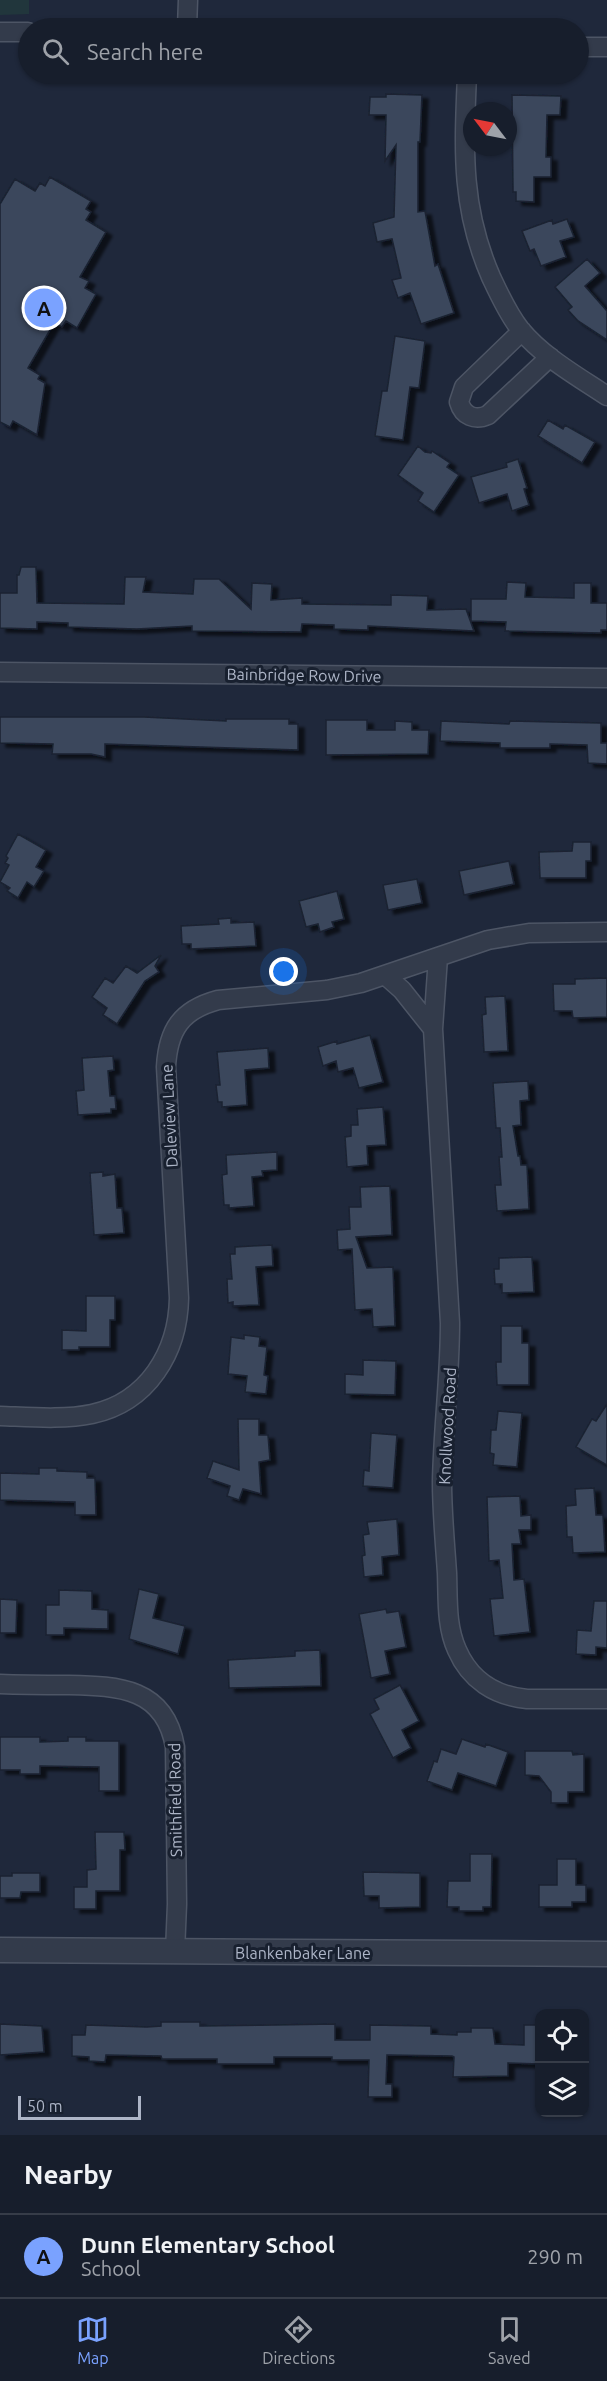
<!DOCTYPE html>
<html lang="en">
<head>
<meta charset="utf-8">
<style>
	body { margin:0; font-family:Ubuntu,sans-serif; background:#242b38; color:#f1f3f6 }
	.controls { position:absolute; right:18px; bottom:18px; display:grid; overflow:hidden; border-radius:12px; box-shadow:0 2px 4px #0004 }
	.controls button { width:54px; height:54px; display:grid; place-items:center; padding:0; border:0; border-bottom:2px solid #363c48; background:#171e2c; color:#f1f3f6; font:30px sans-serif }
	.compass { position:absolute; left:463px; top:102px; width:54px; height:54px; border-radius:50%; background:#171e2c; box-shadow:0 2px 4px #0004; rotate:302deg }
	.scale { position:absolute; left:18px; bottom:15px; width:123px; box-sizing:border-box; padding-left:6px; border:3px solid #adb5c7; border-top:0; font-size:16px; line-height:21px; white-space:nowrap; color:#adb5c7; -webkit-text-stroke:4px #18202f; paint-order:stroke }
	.you { position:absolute; left:284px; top:972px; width:21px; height:21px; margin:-15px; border:4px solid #fff; border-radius:50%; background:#1a73e8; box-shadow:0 0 0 9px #1a73e833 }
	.badge { display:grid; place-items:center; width:39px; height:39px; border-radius:50%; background:#7aa2ff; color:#111; font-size:20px; font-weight:700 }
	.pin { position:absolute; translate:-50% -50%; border:3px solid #fff; box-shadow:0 2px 6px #0006 }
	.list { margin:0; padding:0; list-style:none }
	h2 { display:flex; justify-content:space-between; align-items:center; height:78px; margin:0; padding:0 24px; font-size:26px }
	h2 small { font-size:20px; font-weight:400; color:#9ea2a9 }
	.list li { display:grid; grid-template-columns:39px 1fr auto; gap:18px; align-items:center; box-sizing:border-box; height:84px; padding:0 24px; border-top:2px solid #363c48 }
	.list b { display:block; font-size:22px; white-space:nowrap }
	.list p { margin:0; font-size:20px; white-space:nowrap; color:#9ea2a9 }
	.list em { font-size:20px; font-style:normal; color:#9ea2a9 }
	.icon { flex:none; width:33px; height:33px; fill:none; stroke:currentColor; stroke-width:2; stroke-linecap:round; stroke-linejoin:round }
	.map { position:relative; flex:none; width:607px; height:2135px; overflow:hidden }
	.search { position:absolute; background:#171e2c; box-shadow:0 2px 4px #0004; left:18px; right:18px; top:18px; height:66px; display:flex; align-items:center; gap:15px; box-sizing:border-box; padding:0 21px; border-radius:33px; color:#9ea2a9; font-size:22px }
	.sheet { height:162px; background:#171e2c }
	nav { display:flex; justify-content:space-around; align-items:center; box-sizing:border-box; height:84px; border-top:2px solid #363c48; background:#171e2c; font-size:16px; color:#9ea2a9 }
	nav a { display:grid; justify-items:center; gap:3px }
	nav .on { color:#7aa2ff }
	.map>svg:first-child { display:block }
	.green { fill:#21363c }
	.building { fill:#3a465b; stroke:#1a2231; stroke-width:1.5; filter:url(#shadow) }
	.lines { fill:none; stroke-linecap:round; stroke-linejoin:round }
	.minor-casing { stroke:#4d5565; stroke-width:21 }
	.tertiary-casing { stroke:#4d5565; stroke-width:27 }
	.minor { stroke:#333b4b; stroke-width:18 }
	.tertiary { stroke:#333b4b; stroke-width:24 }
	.labels { text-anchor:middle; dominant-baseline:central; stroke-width:6; stroke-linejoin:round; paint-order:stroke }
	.street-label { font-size:16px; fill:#adb5c7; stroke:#18202f }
</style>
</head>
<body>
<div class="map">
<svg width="607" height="2135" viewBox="0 0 607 2135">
	<defs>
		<filter id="shadow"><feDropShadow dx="6" dy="4" stdDeviation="1.5" flood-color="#0009"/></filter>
	</defs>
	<rect width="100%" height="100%" fill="#1f283b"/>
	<!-- green -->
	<path class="green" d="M0 0H29V14L0 15Z"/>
	<!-- building -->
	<path class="building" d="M386 94 422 95 420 142H418V212L425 211 435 266 438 264 454 313 421 324 410 293 398 298 392 280 401 278 392 239 377 242 373 223 394 217 396 145 385 161 386 115H369L370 97H386Z
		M512 95 561 96 560 115H547L546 157H551V177H534V202L516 201V192H513Z
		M50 177 91 201 86 209 91 212 86 220 106 232 80 277 89 281 85 288 96 294 77 328 66 321 62 327 54 323 28 368 40 375 38 379 45 383 37 435 13 421 10 427 0 422V204L15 179 35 191 40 183 45 186Z
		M567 219 574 237 560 241 566 257 541 266 534 249 530 251 522 231 552 220 553 224Z
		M587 259 600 273 585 286 607 311V340L578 321 568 310 572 307 555 287Z
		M395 336 425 341 419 388 410 387 403 440 375 436 382 391H387Z
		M548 420 563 429 565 425 595 442 582 463 538 436Z
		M418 446 425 452 431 453 432 451 450 463 447 467 459 475 434 512 418 501 423 493 398 475Z
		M518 459 527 488 524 489 529 505 512 511 507 494 479 503 471 477 507 467 506 463Z
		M21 567H36L37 603 124 604 125 577H146L143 592 193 594 194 579H219L251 609 252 583 272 584 271 600 302 598V604L391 605V595L428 596 427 610 466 609 474 631 368 626V630L334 629V625L302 624 301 632 192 631V626L137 629 68 627V623L37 622V629L0 628V593H17V575H19Z
		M507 582 526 583 525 597 574 598V583H591V603H607V630H601V633L505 631 506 622 471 621V599H506Z
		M0 717H144L226 721V719H289V724H298V750L105 744V757L91 754H52L53 744 0 743Z
		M326 720H367V730H395V721L412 722V730H429L428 754 326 755Z
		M441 721 509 724 510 721 601 723V743H607V764L588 763 587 745 550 744V748H500V743L440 741Z
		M18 834 46 850 36 867 44 871 34 887 27 882 18 898 7 891 10 888 0 882 9 865 5 863 8 858 6 856Z
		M573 842H591V861H586V878H540L539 852 572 851Z
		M509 861 514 884 464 895 459 871Z
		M417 879 422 903 388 910 383 885Z
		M337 891 344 919 332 922 334 927 320 932 318 924 306 927 299 901Z
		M231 918V923L254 922 256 946 191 949V944H182L181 926 219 924 218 919Z
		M161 955 155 966 159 972 145 981 117 1024 103 1015 107 1008 92 997 105 978 113 983 126 966 137 973Z
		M607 978V1017L573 1018 572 1011H554L553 984H575V979Z
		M505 996 508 1051 484 1052 482 1015 486 1014 485 997Z
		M370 1035 383 1082 359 1088 353 1068 338 1072 336 1061 323 1066 318 1047 337 1041V1044Z
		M268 1048 269 1068 245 1070 247 1105 222 1107V1102H218L216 1085H220L217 1052Z
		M113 1056 114 1070 108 1071 110 1096H115L116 1109H111V1113L78 1115 76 1091 84 1090 82 1058Z
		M528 1081 529 1100 520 1101 521 1125 513 1126 518 1156H520L521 1165H527L529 1209 497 1211 495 1185H501L499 1157H502L500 1128H496L493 1083Z
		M383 1107 386 1145 367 1146 368 1165 347 1167 345 1137 351 1136V1125H358L357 1109Z
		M277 1152V1170L262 1171 263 1176 252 1177 254 1206 229 1208V1205H224L222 1175 227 1174 226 1155Z
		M103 1172V1176L115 1174 117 1208H122L124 1233 94 1235 90 1173Z
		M390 1186 392 1235 356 1237 367 1268 393 1267 395 1326 373 1327 372 1309 355 1310 352 1249 338 1250 337 1230 350 1229 349 1207H361L360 1187Z
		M272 1245 273 1266 256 1267 259 1305 233 1306V1302L228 1303 227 1279H232L230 1254H235V1247Z
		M532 1257 534 1292 502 1293V1284H495L494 1269H499V1258Z
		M86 1296H115V1320H110V1347H79V1350H62V1330L86 1331Z
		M501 1326H522V1343H529V1385H497L496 1362H501Z
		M244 1335 260 1337 259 1346 267 1347 264 1375 268 1376 266 1394 245 1392 247 1376 228 1374 231 1337 244 1339Z
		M363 1360 396 1361 395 1395 345 1394V1374L363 1375Z
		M607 1404V1465L576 1447 592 1419 596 1421Z
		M498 1411 522 1413 517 1467 493 1465 494 1454 490 1453 491 1430H496Z
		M238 1419H259V1435H268L270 1460 259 1462 261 1494 243 1489 239 1500 227 1496 230 1486 207 1478 213 1461 239 1470Z
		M371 1433 397 1435 393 1488 363 1486 364 1470 369 1471Z
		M39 1468H57V1471L87 1472V1478H95L96 1515H75V1502L0 1500V1473L39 1474Z
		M594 1488 596 1515H603L605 1552 573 1553 572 1537H567L566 1506 576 1505 575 1489Z
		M520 1496 521 1516 531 1515V1530H519L521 1544H512L514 1580 524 1579 530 1632 494 1636 490 1599 503 1598 499 1560 489 1561 487 1497Z
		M397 1519 399 1555 382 1557 383 1575 364 1577 362 1556 365 1555 363 1535 369 1534 367 1522Z
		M139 1589 159 1594 153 1618 185 1626 178 1654 129 1639Z
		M59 1590 92 1591V1609L108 1610V1629L64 1628V1635H46V1605H59Z
		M0 1599 17 1600 16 1633H0Z
		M594 1601H607V1648L596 1647V1655L576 1654 577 1630 591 1631Z
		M386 1609 387 1613 399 1611 406 1647 385 1651 390 1674 371 1678 359 1614Z
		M320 1650 321 1686 229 1688 228 1660 295 1656V1651Z
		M400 1685 419 1721 402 1730 411 1748 393 1758 370 1714 379 1709 374 1699Z
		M0 1737H40V1742L68 1741V1737H86V1741H119V1791H99V1767L40 1766V1774H20V1770H0Z
		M462 1739 485 1747 486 1744 508 1752 496 1786 458 1773 452 1790 427 1781 434 1761 437 1762 441 1749 456 1754Z
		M525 1751H572L573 1755 584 1754V1792H568V1803H551V1792L539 1776 525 1775Z
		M95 1832H124L125 1850H120V1891H96V1909H74V1887H87V1870L96 1869Z
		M470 1854H492L491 1907H483V1911H459V1907H447L448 1881H470Z
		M557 1859H576V1885H586V1902H572V1907H539V1885H557Z
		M363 1872 420 1873V1907L379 1908V1896H364Z
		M12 1873H40V1892H21L20 1898H0V1876H12Z
		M161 2022H200V2026L335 2024V2040H370V2025L431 2026V2034L457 2035V2032H471V2028H493L495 2044 524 2045V2025H540V2064L508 2063V2076L453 2077 454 2057 452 2056 387 2055 386 2084H392V2097H368L369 2060H332V2057H274V2064H217V2059H162L161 2056 106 2055 105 2062 89 2061V2057L72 2056V2035H85L86 2025 147 2027 161 2026Z
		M0 2024 42 2026 44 2052 0 2055Z"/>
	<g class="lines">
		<!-- minor casing -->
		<g class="minor-casing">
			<path id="minor" d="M187 28 188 0
				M0 32H28
				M578 47H607
				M467 74C464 148 460 206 491 277 499 294 508 314 520 329 543 357 577 376 607 396
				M522 331 464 387 459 402C463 416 475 421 488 415L550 357
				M0 672 607 678
				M438 957 433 1029 450 1323C450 1376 443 1429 442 1482 442 1512 445 1543 447 1573 448 1599 446 1626 457 1650 470 1680 495 1696 527 1699H607
				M385 975 402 990 433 1029
				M0 1416C29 1417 64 1420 92 1414 148 1402 178 1352 179 1298L166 1067C168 1030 181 1010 218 1000L327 990 361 983 488 940 529 933 607 932
				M0 1684C23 1685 46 1685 69 1685 119 1686 165 1688 175 1747L177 1904 175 1952"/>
		</g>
		<!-- tertiary casing -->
		<g class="tertiary-casing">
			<path id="tertiary" d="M0 1950 607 1954"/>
		</g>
		<!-- minor -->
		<use href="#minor" class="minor"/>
		<!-- tertiary -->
		<use href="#tertiary" class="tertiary"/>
	</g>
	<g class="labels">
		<!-- street labels -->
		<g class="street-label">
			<text transform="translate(304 675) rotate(1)">Bainbridge Row Drive</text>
			<text transform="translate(169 1116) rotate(-93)">Daleview Lane</text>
			<text transform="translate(447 1426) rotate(-87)">Knollwood Road</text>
			<text transform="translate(175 1800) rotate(-91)">Smithfield Road</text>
			<text x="303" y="1953">Blankenbaker Lane</text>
		</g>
	</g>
</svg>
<div class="controls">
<button><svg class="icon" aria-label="locate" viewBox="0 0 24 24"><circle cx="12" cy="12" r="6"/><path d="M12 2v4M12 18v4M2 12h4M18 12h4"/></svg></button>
<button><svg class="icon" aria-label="layers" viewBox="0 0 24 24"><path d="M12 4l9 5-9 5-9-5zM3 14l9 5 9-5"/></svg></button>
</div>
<svg class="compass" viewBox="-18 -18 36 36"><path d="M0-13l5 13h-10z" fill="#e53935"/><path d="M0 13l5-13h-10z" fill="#9ea2a9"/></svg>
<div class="scale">50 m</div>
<div class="you"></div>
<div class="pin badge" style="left:44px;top:308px">A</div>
<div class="search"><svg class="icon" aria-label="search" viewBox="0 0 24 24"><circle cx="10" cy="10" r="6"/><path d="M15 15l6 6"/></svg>Search here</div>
</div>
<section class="sheet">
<h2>Nearby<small></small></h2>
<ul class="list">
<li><span class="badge">A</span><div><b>Dunn Elementary School</b><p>School</p></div><em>290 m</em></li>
</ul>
</section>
<nav>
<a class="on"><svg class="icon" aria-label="map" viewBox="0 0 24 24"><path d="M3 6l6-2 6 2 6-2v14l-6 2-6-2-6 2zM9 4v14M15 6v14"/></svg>Map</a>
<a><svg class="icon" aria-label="directions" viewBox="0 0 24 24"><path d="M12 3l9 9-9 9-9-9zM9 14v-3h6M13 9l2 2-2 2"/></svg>Directions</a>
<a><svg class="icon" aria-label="saved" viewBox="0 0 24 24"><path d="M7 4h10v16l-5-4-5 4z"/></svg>Saved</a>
</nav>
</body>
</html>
